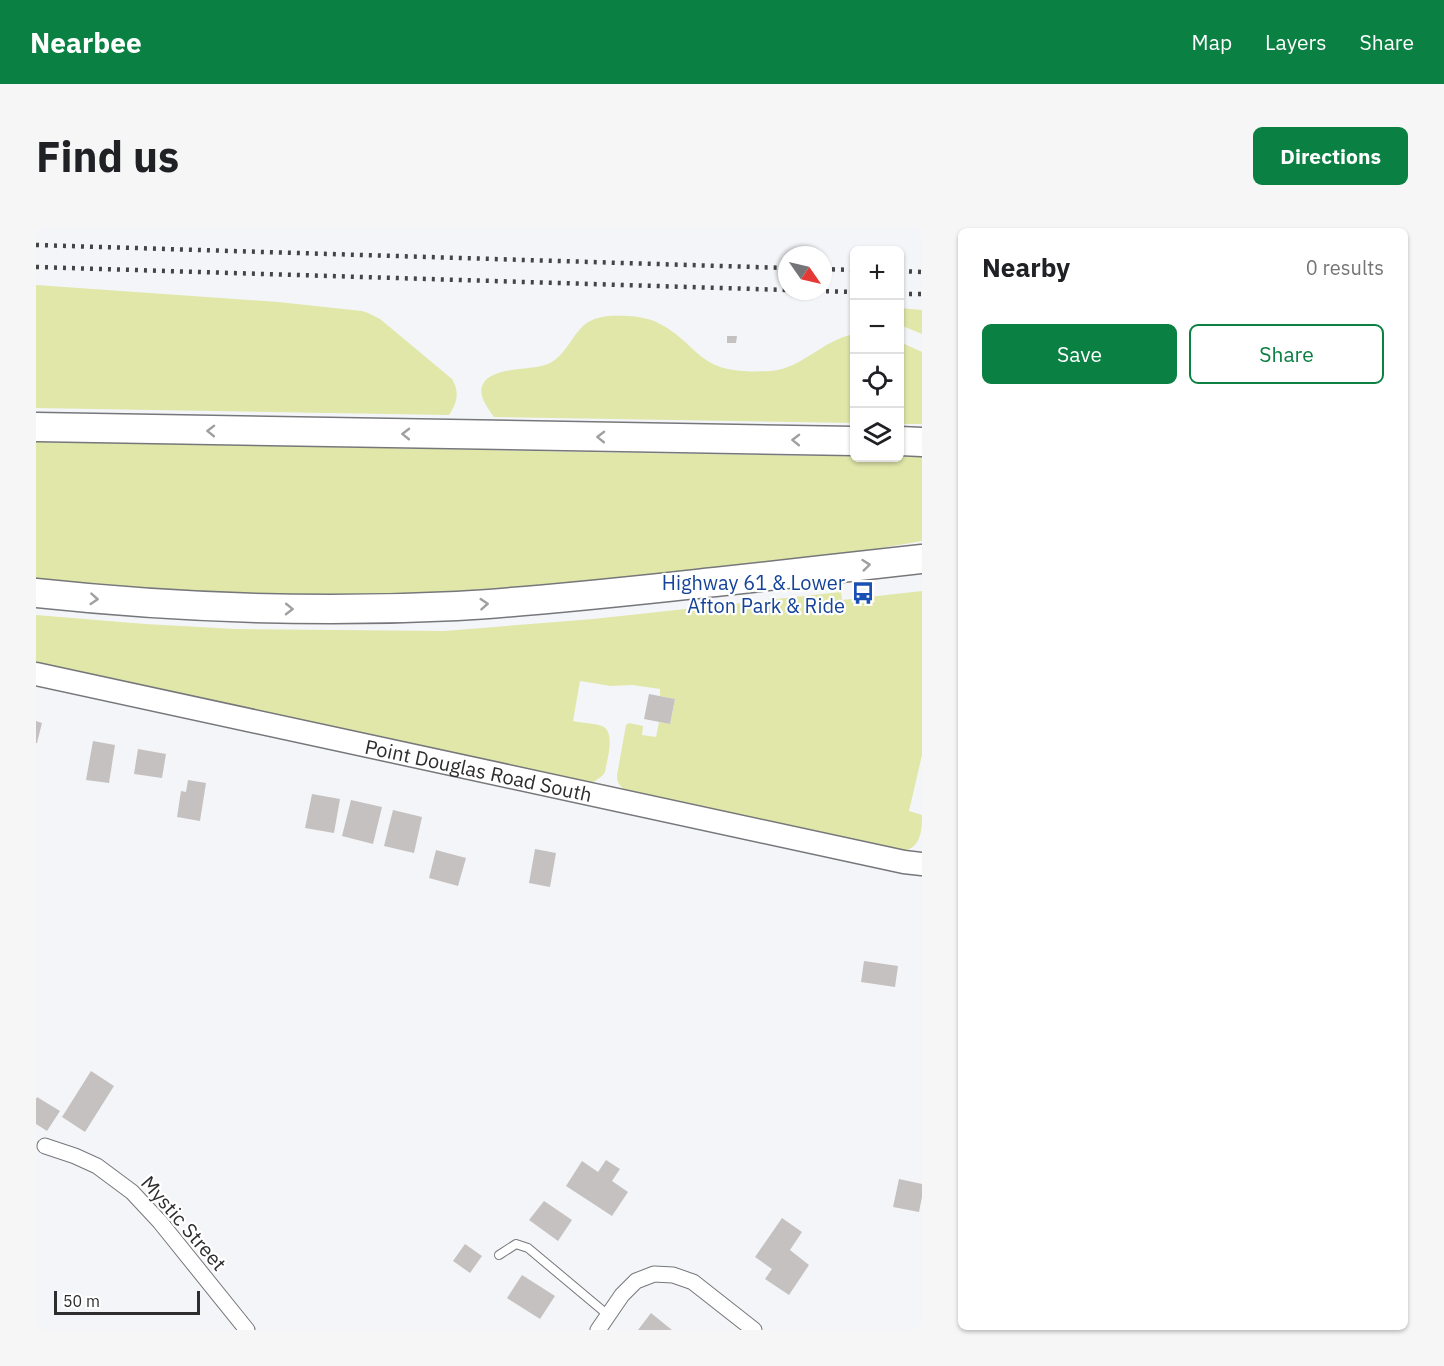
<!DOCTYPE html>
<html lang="en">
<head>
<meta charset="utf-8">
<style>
	body { margin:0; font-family:"IBM Plex Sans",sans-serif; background:#f6f6f6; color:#202124 }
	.controls { position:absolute; right:18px; top:18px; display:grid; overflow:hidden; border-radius:9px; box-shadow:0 2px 4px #0004 }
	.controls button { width:54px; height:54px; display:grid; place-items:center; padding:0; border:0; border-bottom:2px solid #e0e0e0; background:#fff; color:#202124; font:30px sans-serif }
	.compass { position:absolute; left:742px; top:18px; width:54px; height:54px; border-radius:50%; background:#fff; box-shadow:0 2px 4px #0004; rotate:124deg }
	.scale { position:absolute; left:18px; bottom:15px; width:146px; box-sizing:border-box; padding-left:6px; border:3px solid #2d2d2e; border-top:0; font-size:16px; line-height:21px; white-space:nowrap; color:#2d2d2e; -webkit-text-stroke:4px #fff; paint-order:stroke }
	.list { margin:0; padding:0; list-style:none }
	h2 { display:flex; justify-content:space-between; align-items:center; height:78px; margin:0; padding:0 24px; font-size:26px }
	h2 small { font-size:20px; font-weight:400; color:#757577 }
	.actions { display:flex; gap:12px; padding:18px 24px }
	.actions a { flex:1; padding:14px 0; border:2px solid #0b8043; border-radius:9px; text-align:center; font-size:21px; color:#0b8043 }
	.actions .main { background:#0b8043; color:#fff }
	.icon { flex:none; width:33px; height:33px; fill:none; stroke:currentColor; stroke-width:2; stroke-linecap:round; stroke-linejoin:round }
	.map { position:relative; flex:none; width:886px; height:1102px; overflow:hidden; border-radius:9px }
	header { display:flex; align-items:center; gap:36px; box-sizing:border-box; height:84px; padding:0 30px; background:#0b8043; color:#fff }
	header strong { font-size:28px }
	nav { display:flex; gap:33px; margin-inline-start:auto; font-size:21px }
	.intro { display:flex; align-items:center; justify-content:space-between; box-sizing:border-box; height:144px; padding:0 36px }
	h1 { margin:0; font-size:42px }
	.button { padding:15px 27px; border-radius:9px; background:#0b8043; color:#fff; font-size:21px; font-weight:700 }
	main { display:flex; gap:36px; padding:0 36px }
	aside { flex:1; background:#fff; border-radius:9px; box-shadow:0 2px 4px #0004 }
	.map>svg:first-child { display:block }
	.green { fill:#e0e7a9 }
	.building { fill:#c5c1c0 }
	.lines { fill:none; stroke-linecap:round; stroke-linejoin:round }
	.lane-casing { stroke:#76777a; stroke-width:10 }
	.street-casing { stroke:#76777a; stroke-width:17 }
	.secondary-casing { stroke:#76777a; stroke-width:25 }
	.highway-casing { stroke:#76777a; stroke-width:31 }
	.lane { stroke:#fff; stroke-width:8 }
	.street { stroke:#fff; stroke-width:15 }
	.secondary { stroke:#fff; stroke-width:22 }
	.highway { stroke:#fff; stroke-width:28 }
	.rail { stroke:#444445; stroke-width:4.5; stroke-dasharray:3 6; stroke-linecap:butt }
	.oneway { stroke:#a0a0a1 }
	.labels { text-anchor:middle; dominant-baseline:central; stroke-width:4.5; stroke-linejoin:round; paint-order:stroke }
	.transit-label { font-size:20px; fill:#164399; stroke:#fff; text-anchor:end }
	.street-label { font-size:20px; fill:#2d2d2e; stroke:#fff }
</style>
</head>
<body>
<header>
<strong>Nearbee</strong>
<nav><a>Map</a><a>Layers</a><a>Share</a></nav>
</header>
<div class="intro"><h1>Find us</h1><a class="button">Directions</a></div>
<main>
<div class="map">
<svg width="886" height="1102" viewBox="0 0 886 1102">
	<rect width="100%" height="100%" fill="#f4f5f8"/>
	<!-- green -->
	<path class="green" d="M0 57 242 74 326 83 332 85 344 91 416 151C424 164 421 175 413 187L0 180Z
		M864 80 886 82V106L864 97Z
		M572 88C606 87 622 90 648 113 657 121 665 130 677 136 693 144 717 144 735 143 765 141 787 112 818 106V195L458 189C452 180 441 167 447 156 457 138 495 143 512 136 532 127 536 103 554 93 560 90 566 89 572 88Z
		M864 114 886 124V196H864Z
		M0 214C295 218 593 226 886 229V313C861 317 835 322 810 326 763 332 717 335 670 341 550 355 429 367 308 367 205 368 103 360 0 352Z
		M886 363V527L873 583 886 587C886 602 885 620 867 623L591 563C584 559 581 555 581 547L590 497 593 495 607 498 606 507 620 509 623 494 634 496 639 471 624 468V461L596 457 575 458 544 453 537 493C546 495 558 495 566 498 580 504 571 532 569 544L566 548 556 555 0 435V387L109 396 199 401 408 403 557 391 805 364 806 372Z"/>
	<!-- building -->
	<path class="building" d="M691 108H701L700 115H691Z
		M613 466 639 471 634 496 608 491Z
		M0 493 6 495 1 515H0Z
		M57 513 79 517 73 555 50 552Z
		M102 521 130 526 126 550 98 546Z
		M152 552 170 555 164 593 141 589 145 563 150 564Z
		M276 566 304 571 298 605 269 600Z
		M315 572 346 579 337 616 306 608Z
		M357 582 386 589 378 625 348 618Z
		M499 621 520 625 514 659 493 655Z
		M400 622 430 630 422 658 393 650Z
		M828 733 862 738 859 759 825 754Z
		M55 843 78 858 49 904 26 889Z
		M1 869 24 883 11 903 0 896V871Z
		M570 932 584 941 576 953 592 964 576 988 530 958 546 933 562 944Z
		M863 951 886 956V969L883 984 857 979Z
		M508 973 536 992 522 1013 493 992Z
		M746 990 766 1004 754 1022 773 1037 753 1067 729 1051 736 1041 719 1029Z
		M429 1016 446 1028 434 1045 417 1033Z
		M486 1047 519 1068 504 1091 471 1070Z
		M615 1085 636 1102H602Z"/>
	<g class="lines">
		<!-- lane casing -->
		<g class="lane-casing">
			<path id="lane" d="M463 1027 480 1016 492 1020 572 1087"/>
		</g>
		<!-- street casing -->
		<g class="street-casing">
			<path id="street" d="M9 918 39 928 61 938 96 964 124 994 211 1102
				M562 1102 586 1067 600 1053 618 1046 637 1047 657 1054 718 1102"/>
		</g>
		<!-- secondary casing -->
		<g class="secondary-casing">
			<g id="secondary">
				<path id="s1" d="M0 446 868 634 886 636"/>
			</g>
		</g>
		<!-- highway casing -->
		<g class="highway-casing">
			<path id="highway" d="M0 199 818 213
				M864 213 886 214
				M0 365C140 380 281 385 421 378 507 373 593 363 679 354 748 346 817 339 886 331"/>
		</g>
		<!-- lane -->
		<use href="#lane" class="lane"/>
		<!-- street -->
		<use href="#street" class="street"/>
		<!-- secondary -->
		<use href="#secondary" class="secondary"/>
		<!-- highway -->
		<use href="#highway" class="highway"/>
		<!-- rail -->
		<path class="rail" d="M0 17 751 40
			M0 39 751 62
			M787 41 818 42
			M864 43 886 44
			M781 63 818 64
			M864 66H886"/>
	</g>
	<!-- one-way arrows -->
	<defs><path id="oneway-chevron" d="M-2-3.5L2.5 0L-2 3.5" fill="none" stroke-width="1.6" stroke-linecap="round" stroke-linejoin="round" transform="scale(1.5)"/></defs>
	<g class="oneway">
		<use href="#oneway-chevron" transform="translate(175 203) rotate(-179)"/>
		<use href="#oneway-chevron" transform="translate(370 206) rotate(-179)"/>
		<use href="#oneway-chevron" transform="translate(565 209) rotate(-179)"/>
		<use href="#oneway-chevron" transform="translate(760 212) rotate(-179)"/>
		<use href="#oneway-chevron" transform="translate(830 337) rotate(-6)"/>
		<use href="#oneway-chevron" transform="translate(58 371) rotate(4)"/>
		<use href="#oneway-chevron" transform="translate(448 376) rotate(-4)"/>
		<use href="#oneway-chevron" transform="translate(253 381) rotate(1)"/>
	</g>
	<!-- icons -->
	<defs>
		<g id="bus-bare" transform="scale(1.8)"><path d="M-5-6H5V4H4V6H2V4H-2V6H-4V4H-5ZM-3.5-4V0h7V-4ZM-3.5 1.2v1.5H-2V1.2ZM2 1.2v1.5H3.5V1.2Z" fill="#1a4fb4" stroke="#fff" stroke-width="2.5" paint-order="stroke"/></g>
	</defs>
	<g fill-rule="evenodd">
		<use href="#bus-bare" x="827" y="365"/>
	</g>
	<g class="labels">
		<!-- transit labels -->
		<g class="transit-label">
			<text x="809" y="354">Highway 61 &amp; Lower<tspan x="809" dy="23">Afton Park &amp; Ride</tspan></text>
		</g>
		<!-- street labels -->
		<g class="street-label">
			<text stroke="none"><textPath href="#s1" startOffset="453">Point Douglas Road South</textPath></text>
			<text transform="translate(148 995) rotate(49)">Mystic Street</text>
		</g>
	</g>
</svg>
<div class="controls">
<button>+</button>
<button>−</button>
<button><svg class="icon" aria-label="locate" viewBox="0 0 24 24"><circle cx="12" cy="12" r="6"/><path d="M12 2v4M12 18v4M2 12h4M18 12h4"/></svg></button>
<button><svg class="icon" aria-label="layers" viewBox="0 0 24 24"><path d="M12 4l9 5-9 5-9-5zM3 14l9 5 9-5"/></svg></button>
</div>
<svg class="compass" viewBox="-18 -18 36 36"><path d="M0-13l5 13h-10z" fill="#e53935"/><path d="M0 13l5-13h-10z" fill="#757577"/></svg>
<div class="scale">50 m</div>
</div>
<aside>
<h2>Nearby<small>0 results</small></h2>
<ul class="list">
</ul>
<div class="actions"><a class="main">Save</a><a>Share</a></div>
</aside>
</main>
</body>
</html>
